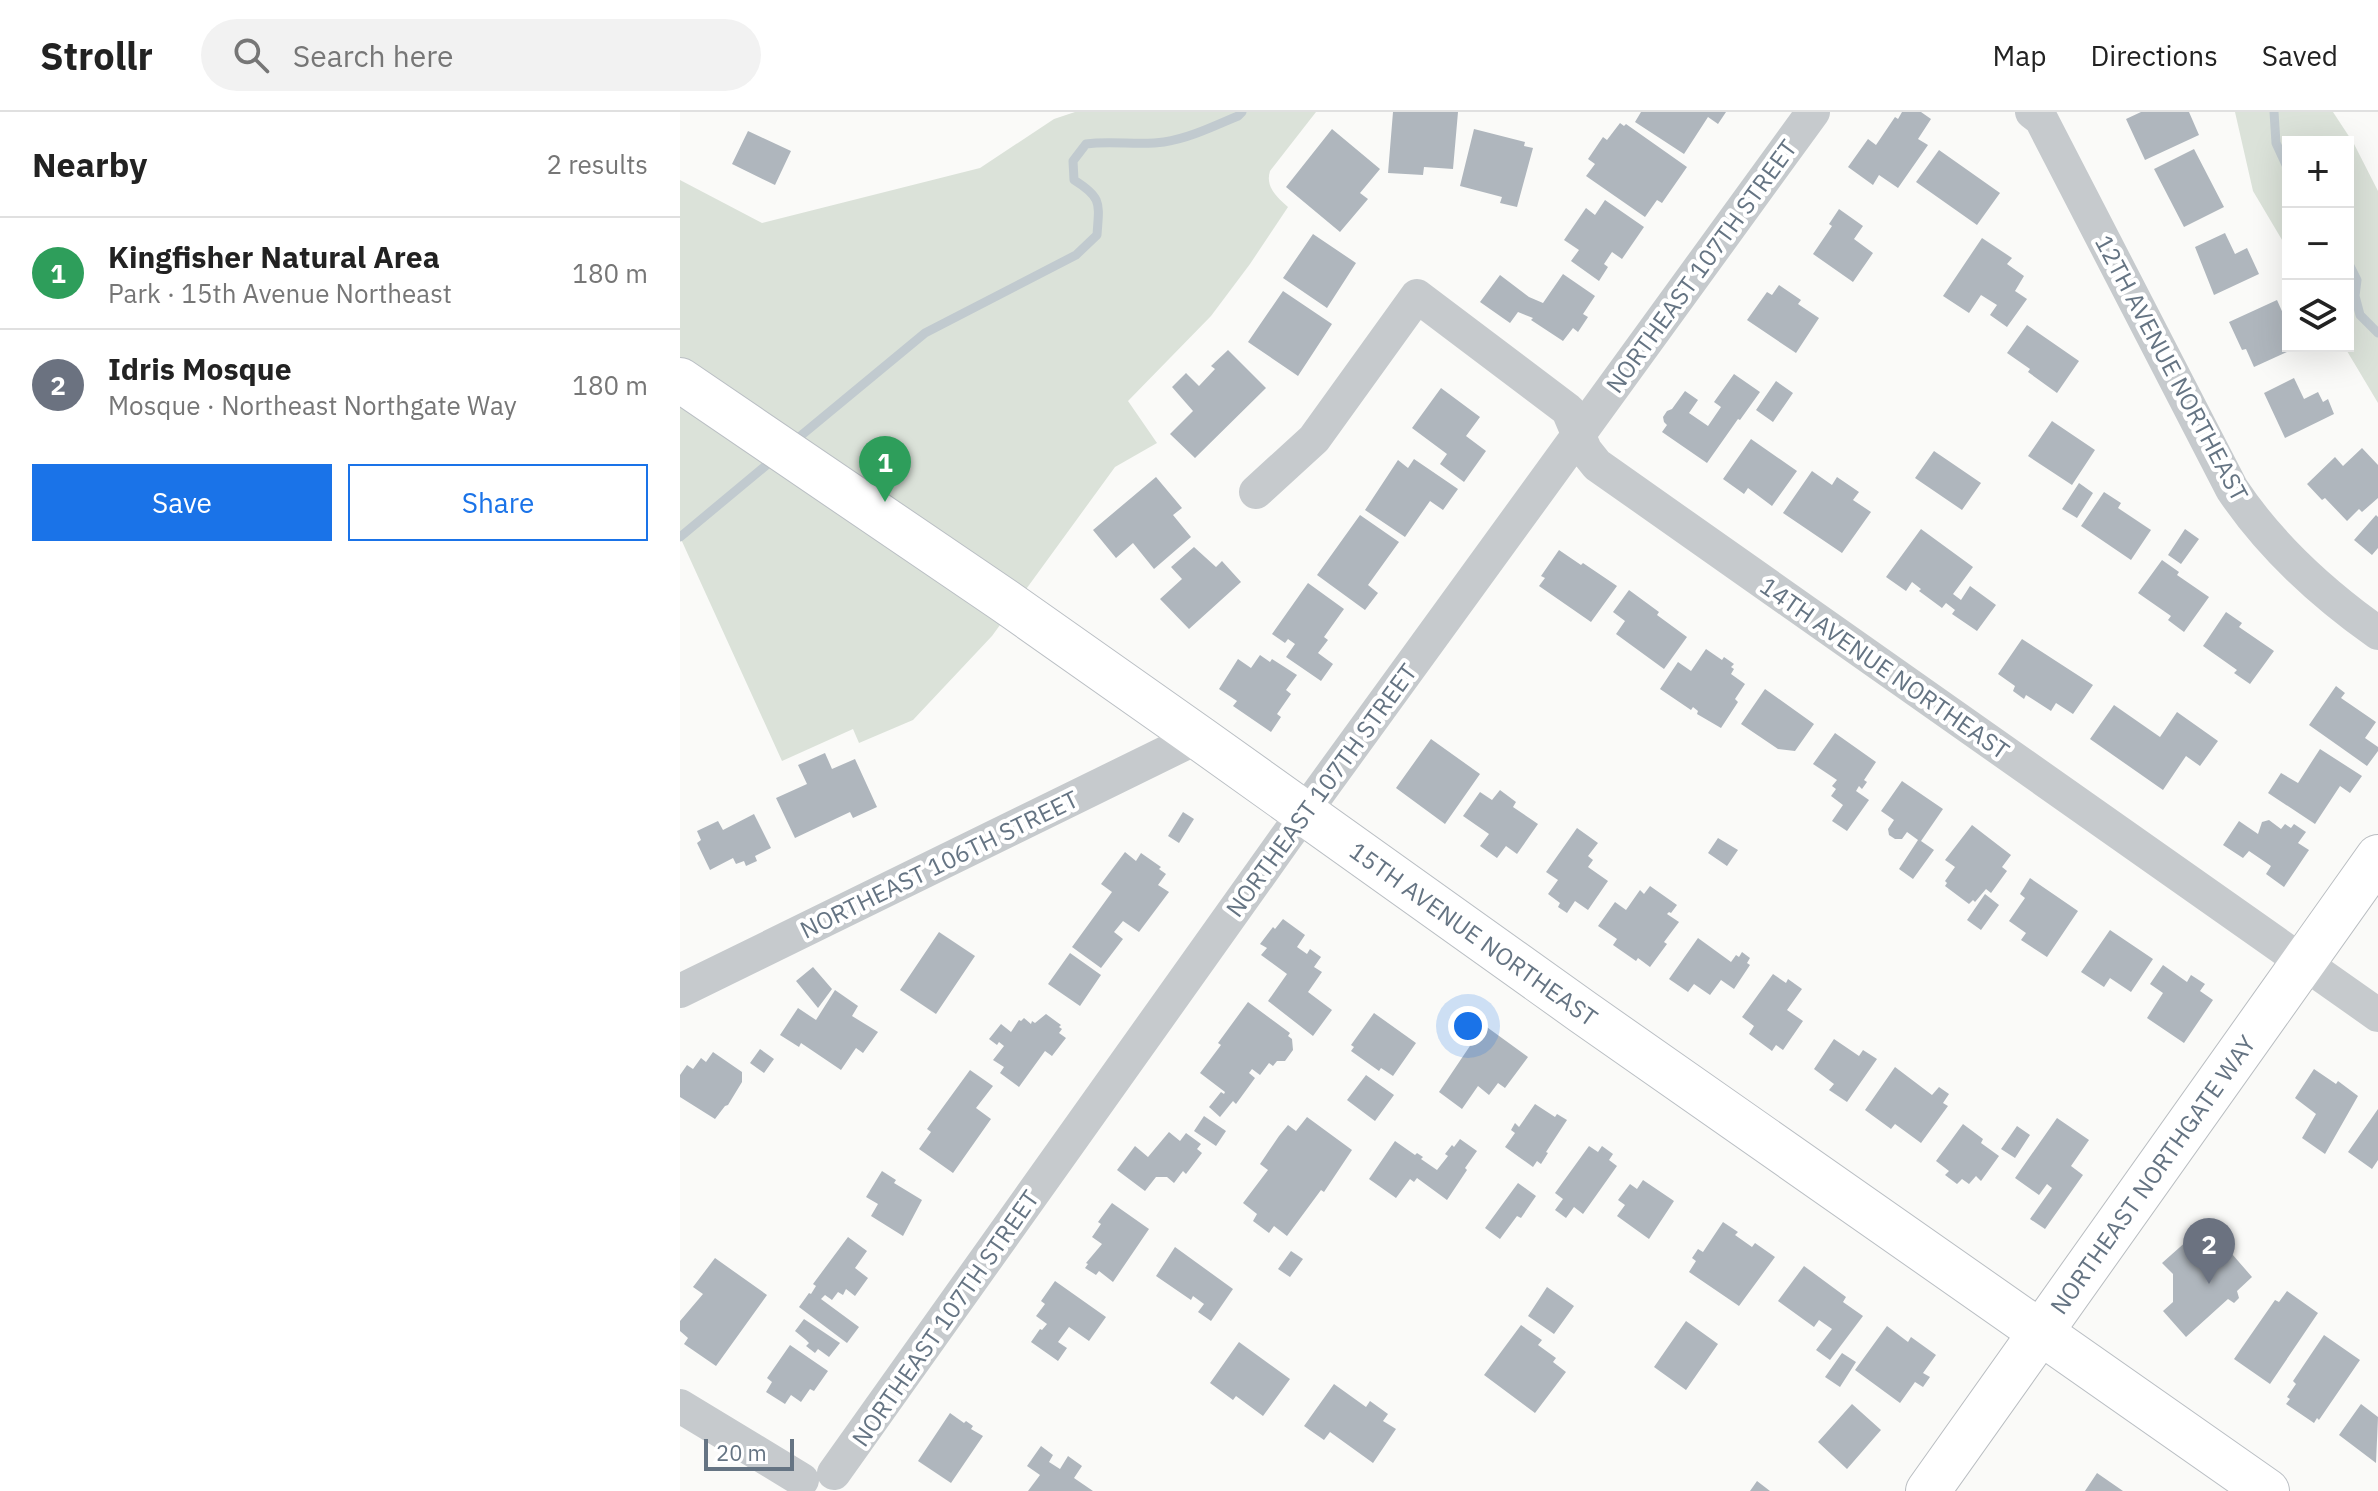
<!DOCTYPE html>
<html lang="en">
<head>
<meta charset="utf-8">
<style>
	body { margin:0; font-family:"IBM Plex Sans",sans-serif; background:#f2f2f2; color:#222 }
	.controls { position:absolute; right:24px; top:24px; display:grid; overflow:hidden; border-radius:0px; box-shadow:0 8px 32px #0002 }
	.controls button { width:72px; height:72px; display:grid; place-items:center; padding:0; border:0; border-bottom:2px solid #e0e0e0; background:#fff; color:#222; font:40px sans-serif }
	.scale { position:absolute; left:24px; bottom:20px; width:90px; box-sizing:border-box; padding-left:8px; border:4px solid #657483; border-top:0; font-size:22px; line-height:28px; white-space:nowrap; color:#657483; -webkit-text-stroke:6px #fff; paint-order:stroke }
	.you { position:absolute; left:788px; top:914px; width:28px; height:28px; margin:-20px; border:6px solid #fff; border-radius:50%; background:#1a73e8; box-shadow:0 0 0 12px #1a73e833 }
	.badge { display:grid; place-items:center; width:52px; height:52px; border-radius:50%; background:#1a73e8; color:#fff; font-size:26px; font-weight:700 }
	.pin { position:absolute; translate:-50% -66px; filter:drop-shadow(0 2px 4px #0008) }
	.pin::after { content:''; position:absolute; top:42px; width:28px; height:24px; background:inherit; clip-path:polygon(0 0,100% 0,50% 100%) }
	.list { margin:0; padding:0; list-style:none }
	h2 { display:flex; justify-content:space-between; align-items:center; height:104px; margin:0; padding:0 32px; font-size:34px }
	h2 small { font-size:26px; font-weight:400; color:#767676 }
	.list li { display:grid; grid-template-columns:52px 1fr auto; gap:24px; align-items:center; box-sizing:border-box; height:112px; padding:0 32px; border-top:2px solid #e0e0e0 }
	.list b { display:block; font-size:30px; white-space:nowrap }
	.list p { margin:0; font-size:26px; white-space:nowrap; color:#767676 }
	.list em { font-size:26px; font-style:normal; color:#767676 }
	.actions { display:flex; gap:16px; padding:24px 32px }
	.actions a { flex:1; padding:18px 0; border:2px solid #1a73e8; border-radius:0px; text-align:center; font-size:28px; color:#1a73e8 }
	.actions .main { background:#1a73e8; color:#fff }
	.icon { flex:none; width:44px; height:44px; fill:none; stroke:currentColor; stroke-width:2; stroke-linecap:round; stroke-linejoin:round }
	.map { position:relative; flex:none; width:1698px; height:1379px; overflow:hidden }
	header { display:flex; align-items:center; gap:48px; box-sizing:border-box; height:112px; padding:0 40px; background:#fff; border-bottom:2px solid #e0e0e0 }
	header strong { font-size:38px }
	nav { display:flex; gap:44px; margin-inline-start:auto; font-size:28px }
	.search { width:560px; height:72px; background:#f2f2f2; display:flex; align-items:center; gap:20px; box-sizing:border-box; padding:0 28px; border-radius:44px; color:#767676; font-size:30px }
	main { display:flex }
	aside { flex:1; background:#fff }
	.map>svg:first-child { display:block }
	.green { fill:#dbe2d9 }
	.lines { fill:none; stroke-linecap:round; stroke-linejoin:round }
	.stream { stroke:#c1cacf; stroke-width:9 }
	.building { fill:#afb6bd }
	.secondary-casing { stroke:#babfc4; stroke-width:46 }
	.primary-casing { stroke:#b9bdc1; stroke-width:46 }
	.street { stroke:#c6cacd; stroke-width:34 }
	.secondary { stroke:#fff; stroke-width:44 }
	.primary { stroke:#fff; stroke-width:44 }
	.labels { text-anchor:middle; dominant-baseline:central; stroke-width:8; stroke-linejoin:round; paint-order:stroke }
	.street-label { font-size:24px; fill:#657483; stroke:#fff }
</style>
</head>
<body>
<header>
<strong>Strollr</strong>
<div class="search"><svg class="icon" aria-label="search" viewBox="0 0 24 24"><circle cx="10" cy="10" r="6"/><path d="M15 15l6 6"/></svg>Search here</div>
<nav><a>Map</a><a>Directions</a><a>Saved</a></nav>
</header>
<main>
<aside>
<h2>Nearby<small>2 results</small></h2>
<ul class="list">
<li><span class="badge" style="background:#2e9e5b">1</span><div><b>Kingfisher Natural Area</b><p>Park · 15th Avenue Northeast</p></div><em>180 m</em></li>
<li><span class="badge" style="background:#6b7280">2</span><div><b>Idris Mosque</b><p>Mosque · Northeast Northgate Way</p></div><em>180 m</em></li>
</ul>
<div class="actions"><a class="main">Save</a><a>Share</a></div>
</aside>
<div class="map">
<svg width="1698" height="1379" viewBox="0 0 1698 1379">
	<rect width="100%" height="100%" fill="#fafaf8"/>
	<!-- green -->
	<path class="green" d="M395 0H636L590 59C585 75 597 85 608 95L570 152 531 204 448 289 477 331 435 355 312 524 233 608 179 631 173 617 102 649 0 425V68L82 111 300 56 374 7Z
		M1555 0H1653L1674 32 1698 79V291L1664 234H1668V30H1608V138L1573 79Z"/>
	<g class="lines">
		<!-- stream -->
		<path class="stream" d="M1594 0 1596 31 1608 57
			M1668 150 1677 168 1675 184 1680 203 1698 221
			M112 331 245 221 396 143 417 123C419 92 423 86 394 68L393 49 406 32C432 28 459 34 484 30 510 26 534 14 558 4L562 0
			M0 425 95 346"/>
	</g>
	<!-- building -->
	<path class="building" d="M713 0H778L773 57 744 55 743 63 708 61Z
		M961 0H1046L1038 12 1028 5 1004 42 955 10Z
		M1222 0H1241L1251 7 1238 27 1248 33 1218 76 1199 63 1193 73 1168 55 1188 27 1196 33 1215 5 1218 7Z
		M1461 0H1509L1519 23 1465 48 1446 7Z
		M940 11 944 14 946 12 1007 55 982 91 977 88 965 105 906 64 915 52 908 47 923 25 927 28Z
		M652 17 700 57 680 81 688 87 660 120 606 75Z
		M794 17 845 30 844 34 853 36 837 95 820 91 822 85 780 74Z
		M68 19 111 39 95 73 52 52Z
		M1514 37 1544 95 1504 115 1474 57Z
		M1259 38 1320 81 1297 113 1236 70Z
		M925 88 964 115 942 147 932 140 924 152 928 155 919 169 891 149 899 138 884 128 906 96 915 103Z
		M1159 97 1183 114 1174 127 1193 141 1173 170 1133 142 1152 114 1149 112Z
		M1545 121 1555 142 1567 136 1579 162 1534 183 1515 135Z
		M633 122 676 151 647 196 603 166Z
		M1302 126 1332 146 1327 152 1344 164 1335 179 1347 187 1327 215 1310 203 1317 193 1301 183 1289 201 1263 184Z
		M883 162 915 184 903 202 908 205 898 220 893 216 883 229 851 208 853 206 838 200 830 211 800 190 820 163 849 185 863 191Z
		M1099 173 1121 188 1118 192 1139 206 1116 241 1067 208 1087 180 1092 183Z
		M603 179 652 212 618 264 568 230Z
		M1597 188 1605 206 1608 205V234H1631L1620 239 1618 235 1574 255 1566 237 1562 238 1549 210Z
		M1347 213 1399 249 1377 281 1348 260 1350 257 1327 241Z
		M548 238 586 276 515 346 490 322 513 299 492 275 506 261 519 274 535 257 531 254Z
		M1054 262 1080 280 1060 308 1058 307 1027 351 982 320 987 313 984 310 983 305 987 299 992 297 1005 279 1018 288 1009 301 1028 314 1041 295 1034 290Z
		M1614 266 1624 287 1638 280 1643 290 1648 287 1654 302 1605 326 1584 281Z
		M1096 269 1113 281 1093 310 1076 298Z
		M761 276 800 305 786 324 806 339 784 370 760 352 767 342 732 316Z
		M1372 309 1415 338 1392 373 1348 344Z
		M1071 327 1117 359 1092 394 1068 376 1064 382 1043 367Z
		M1682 336 1698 353V386L1682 400 1679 397 1667 409 1645 386 1642 388 1627 372 1655 345 1663 354Z
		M1254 339 1301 371 1282 398 1235 366Z
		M734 347 778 377 763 398 750 389 725 425 685 398 718 348 728 356Z
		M1132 359 1152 373 1157 365 1179 380 1173 388 1191 400 1162 441 1103 401Z
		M476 365 502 396 493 403 511 425 474 457 453 431 436 446 413 418Z
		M1399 371 1413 381 1397 406 1382 397Z
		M1424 380 1441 391 1438 396 1471 418 1451 448 1401 414Z
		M680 403 719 430 688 473 698 481 685 498 637 463Z
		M1696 403 1698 405V436L1692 443 1674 428Z
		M1241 417 1293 455 1273 482 1281 488 1290 474 1316 493 1297 519 1272 502 1275 498 1266 491 1262 496 1239 479 1241 477 1232 470 1226 479 1206 465Z
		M1505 417 1519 427 1501 452 1488 443Z
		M514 435 536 455 542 449 561 470 509 517 480 487 502 467 491 455Z
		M879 438 901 453 903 451 937 474 911 510 859 474 865 466 861 464Z
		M1482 448 1499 460 1497 463 1529 485 1504 520 1488 508 1491 504 1458 481Z
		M628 471 664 497 644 525 648 528 638 541 653 552 641 569 606 545 615 532 608 527 605 531 592 522Z
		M949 478 979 500 977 503 1007 525 984 557 936 522 945 509 933 500Z
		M1546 500 1562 511 1559 515 1594 539 1570 572 1554 561 1557 558 1523 534Z
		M1342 527 1413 573 1393 602 1376 591 1371 599 1346 583 1344 587 1333 579 1335 574 1318 562Z
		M1026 537 1042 548 1044 545 1054 552 1051 555 1054 557 1051 562 1065 572 1055 587 1058 590 1041 616 1017 602 1018 599 1013 595 1011 598 980 577 998 550 1011 559Z
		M580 543 590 550 592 547 617 563 606 578 611 582 597 602 601 605 591 620 553 594 557 589 539 577 558 547 571 556Z
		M1656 574 1665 581 1661 586 1696 610 1685 626 1698 635V639L1687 654 1629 613Z
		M1085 577 1134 612 1115 639 1098 637 1061 612Z
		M1434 593 1480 625 1497 600 1538 629 1520 654 1506 644 1483 678 1410 627Z
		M1155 621 1196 650 1184 668 1187 670 1182 677 1179 674 1176 679 1189 688 1167 719 1152 709 1163 693 1151 684 1156 677 1152 674 1157 668 1133 652Z
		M751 627 800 662 765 712 716 676Z
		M1640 637 1682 664 1670 681 1660 674 1635 712 1588 681 1601 661 1618 671Z
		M145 641 152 657 175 647 197 695 173 706 170 700 115 726 96 686 127 672 118 653Z
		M1222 669 1263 697 1241 729 1254 738 1233 767 1219 757 1238 728 1227 720 1222 727H1215L1209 723 1208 717 1214 708 1201 699Z
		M820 678 836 690 833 695 858 712 837 742 826 734 817 746 800 734 809 722 783 704 800 680 812 688Z
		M503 700 514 707 499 731 488 724Z
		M74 702 91 736 75 744 77 749 66 754 64 749 56 752 53 746 30 758 17 731 21 728 17 719 38 709 43 718Z
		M1589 708 1601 717 1605 712 1611 716 1614 712 1626 720 1618 731 1629 738 1604 775 1586 762 1591 754 1569 739 1563 746 1543 733 1559 709 1578 722 1582 710Z
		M1292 713 1331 743 1322 755 1327 759 1311 781 1306 777 1295 790 1293 788 1289 792 1265 774 1267 771 1265 769 1275 755 1265 748Z
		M897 716 918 731 908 744 913 748 908 755 928 769 908 798 895 789 887 801 878 795 880 791 868 782 878 768 866 760Z
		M1038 726 1058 738 1047 754 1028 741Z
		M445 740 456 749 461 741 481 755 479 757 486 762 478 773 489 780 459 820 443 809 434 820 443 827 421 856 392 835 432 780 421 772Z
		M1350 766 1398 799 1367 845 1341 828 1346 821 1329 809 1345 786 1340 782Z
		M970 774 997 793 991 801 989 800 987 802 999 810 984 830 987 832 970 855 958 846 956 849 933 833 937 827 918 814 935 790 946 798 960 778 964 782Z
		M1305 782 1319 793 1301 818 1287 808Z
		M603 807 625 823 617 835 627 842 630 837 641 845 634 855 642 860 628 880 652 898 633 924 588 889 607 862 581 843 587 836 580 832 593 815 595 817Z
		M1430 818 1473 847 1451 880 1430 866 1424 875 1401 860Z
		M259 820 295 844 256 902 220 878Z
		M1018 826 1051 850 1056 843 1059 845 1062 840 1070 846 1067 851 1070 853 1054 877 1041 868 1030 883 1014 872 1008 880 989 867Z
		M390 841 421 863 400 894 368 872Z
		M1483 853 1507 870 1511 863 1525 872 1520 879 1533 888 1504 931 1467 906 1483 881 1470 872Z
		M133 855 152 877 138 896 116 869Z
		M1093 862 1106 871 1108 867 1122 877 1107 898 1123 909 1103 938 1096 933 1092 939 1069 922 1074 914 1062 905Z
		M155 878 178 894 172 904 198 920 183 941 176 936 161 958 121 931 119 935 100 923 118 896 136 908Z
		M568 890 610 921 608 924 612 927 613 938 605 949H597L593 954 589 951 580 963 572 957 569 961 575 966 556 992 553 989 540 1005 529 995 541 980 544 982 545 980 520 961 541 933 538 931Z
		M694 901 736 931 713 964 701 956 699 959 671 939 674 935 671 933Z
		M366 902 381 913 379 915 382 917 379 921 386 926 372 944 365 939 339 975 320 961 324 955 313 948 324 934 319 930 317 933 309 927 321 912 331 920 339 908 341 909 344 906 351 912 352 909 355 911Z
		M804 913 848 945 825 976 818 971 809 983 798 974 782 997 759 980Z
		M1154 927 1179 944 1183 938 1197 947 1167 990 1149 978 1154 972 1134 957Z
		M80 937 94 947 84 961 70 951Z
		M33 940 62 960V970L48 993 45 994 35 1007 0 985V963L7 953 13 957 21 946 26 950Z
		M1215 955 1252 983 1259 975 1269 982 1263 991 1268 994 1241 1031 1215 1012 1211 1017 1185 998Z
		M1634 957 1656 972 1658 969 1678 984 1645 1042 1622 1026 1636 1002 1615 986Z
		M290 958 313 974 296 996 311 1007 273 1061 239 1037 251 1020 247 1017Z
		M686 963 714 983 695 1009 667 988Z
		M855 992 875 1005 877 1002 887 1008 866 1040 868 1041 861 1052 857 1049 853 1055 825 1035 835 1021 831 1018 835 1011 839 1015Z
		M1698 997V1048L1692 1057 1668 1040Z
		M524 1004 546 1019 536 1034 514 1019Z
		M627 1005 672 1038 644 1080 641 1078 607 1124 594 1114 589 1121 573 1109 577 1102 563 1091 588 1058 580 1052 599 1024 608 1013 616 1019Z
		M1377 1006 1409 1028 1391 1054 1403 1063 1365 1117 1350 1107 1372 1076 1367 1072 1359 1083 1335 1066Z
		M1283 1012 1303 1027 1301 1031 1319 1044 1301 1069 1296 1064 1289 1072 1282 1067 1277 1072 1265 1063 1269 1059 1256 1049Z
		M1337 1014 1350 1023 1335 1046 1321 1037Z
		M489 1020 500 1029 506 1021 521 1032 517 1037 522 1041 506 1062 503 1059 494 1071 487 1065H476L465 1079 437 1058 455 1034 468 1045Z
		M780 1027 797 1039 785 1056 787 1058 767 1088 737 1066 734 1070 730 1067 716 1086 689 1067 715 1029 735 1043 737 1041 743 1045 741 1047 757 1058 768 1044 765 1042 772 1033 774 1035Z
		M909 1034 918 1040 922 1034 933 1042 929 1048 937 1054 903 1102 894 1095 886 1106 875 1098 883 1087 875 1081Z
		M202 1059 216 1068 214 1071 242 1088 223 1124 191 1104 198 1092 186 1085Z
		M963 1068 994 1089 969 1127 937 1104 945 1093 938 1088 950 1072 957 1077Z
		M838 1071 856 1084 841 1106 837 1104 820 1127 805 1116Z
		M432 1091 469 1117 433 1170 419 1159 416 1163 405 1156 408 1152 406 1151 422 1132 412 1125 421 1112 418 1110Z
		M1043 1110 1058 1120 1055 1123 1072 1135 1075 1131 1095 1145 1059 1194 1009 1160 1016 1149 1012 1146 1018 1137 1023 1140Z
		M1526 1112 1572 1165 1557 1179 1559 1186 1554 1191 1548 1187 1506 1225 1483 1199 1493 1190V1162L1482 1151Z
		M168 1125 187 1139 175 1156 188 1166 175 1184 166 1177 163 1183 158 1180 152 1188 145 1183 141 1187 179 1215 167 1231 119 1195 129 1181 131 1182 136 1174 133 1172Z
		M495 1135 553 1177 531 1209 518 1200 524 1192 513 1184 511 1188 476 1164Z
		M611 1139 623 1147 610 1165 598 1157Z
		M35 1146 87 1183 36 1254 4 1232 8 1226 0 1219V1209L23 1182 13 1175Z
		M1124 1154 1166 1185 1163 1190 1183 1204 1150 1248 1136 1238 1152 1217 1139 1208 1134 1215 1098 1189Z
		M375 1169 426 1205 409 1229 389 1215 378 1230 387 1236 378 1249 351 1230 360 1217 362 1218 367 1212 356 1204 365 1192 361 1189Z
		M867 1175 894 1194 874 1222 848 1204Z
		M1607 1179 1638 1201 1590 1272 1554 1247 1595 1188 1599 1190Z
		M124 1207 160 1231 149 1245 138 1237 135 1241 126 1234 129 1231 126 1228 115 1219Z
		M1006 1209 1038 1232 1006 1278 974 1255Z
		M841 1213 862 1228 858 1233 876 1246 873 1250 886 1260 855 1301 804 1263Z
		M1207 1214 1228 1230 1231 1225 1256 1243 1243 1261 1250 1265 1243 1275 1235 1270 1220 1291 1175 1258Z
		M1644 1223 1680 1248 1639 1308 1637 1306 1634 1311 1606 1292 1610 1287 1607 1285 1616 1272 1613 1269Z
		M559 1230 610 1267 583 1304 556 1284 553 1288 530 1271Z
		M110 1233 148 1259 134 1279 130 1277 121 1290 111 1283 105 1292 86 1280 92 1270 87 1266Z
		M1162 1241 1176 1250 1160 1275 1145 1265Z
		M654 1272 686 1295 690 1289 708 1302 703 1309 716 1317 693 1351 650 1320 644 1328 624 1314Z
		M1172 1292 1201 1318 1167 1357 1138 1330Z
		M1681 1292 1698 1305 1696 1351 1659 1323Z
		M270 1301 284 1311 286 1309 293 1314 291 1317 303 1324 271 1371 238 1349Z
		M361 1334 373 1343 369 1350 380 1357 388 1344 402 1354 394 1366 413 1379H348L360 1363 347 1354Z
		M1417 1361 1443 1379H1405Z
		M1077 1369 1090 1379H1070Z"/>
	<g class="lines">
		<!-- secondary casing -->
		<g class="secondary-casing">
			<g id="secondary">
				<path id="s1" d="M0 268 325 489 518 625 903 900 1587 1379"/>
			</g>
		</g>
		<!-- primary casing -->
		<g class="primary-casing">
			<g id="primary">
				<path id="s2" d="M1248 1379 1698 745"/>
			</g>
		</g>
		<!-- street -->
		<path class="street" d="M1352 0 1361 7 1552 377C1590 434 1643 482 1698 521
			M576 380 634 327 737 184 888 298 905 338 917 353 1698 903
			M0 879 518 625
			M0 1294 122 1368
			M154 1361 605 727 1133 0"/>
		<!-- secondary -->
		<use href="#secondary" class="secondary"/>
		<!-- primary -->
		<use href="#primary" class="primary"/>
	</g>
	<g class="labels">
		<!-- street labels -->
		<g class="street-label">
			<text transform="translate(1021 154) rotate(-54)">NORTHEAST 107TH STREET</text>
			<text transform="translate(1492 256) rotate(62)">12TH AVENUE NORTHEAST</text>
			<text transform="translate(1205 556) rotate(35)">14TH AVENUE NORTHEAST</text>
			<text transform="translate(641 678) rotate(-54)">NORTHEAST 107TH STREET</text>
			<text transform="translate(259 752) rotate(-26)">NORTHEAST 106TH STREET</text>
			<text stroke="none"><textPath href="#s1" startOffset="968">15TH AVENUE NORTHEAST</textPath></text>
			<text stroke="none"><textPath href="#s2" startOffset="388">NORTHEAST NORTHGATE WAY</textPath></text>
			<text transform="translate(265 1206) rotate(-55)">NORTHEAST 107TH STREET</text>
		</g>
	</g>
</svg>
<div class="controls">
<button>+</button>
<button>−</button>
<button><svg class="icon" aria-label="layers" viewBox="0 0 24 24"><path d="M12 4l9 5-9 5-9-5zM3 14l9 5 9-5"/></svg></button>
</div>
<div class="scale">20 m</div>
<div class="you"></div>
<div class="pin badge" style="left:205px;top:390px;background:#2e9e5b">1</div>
<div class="pin badge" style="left:1529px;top:1172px;background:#6b7280">2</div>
</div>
</main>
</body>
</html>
